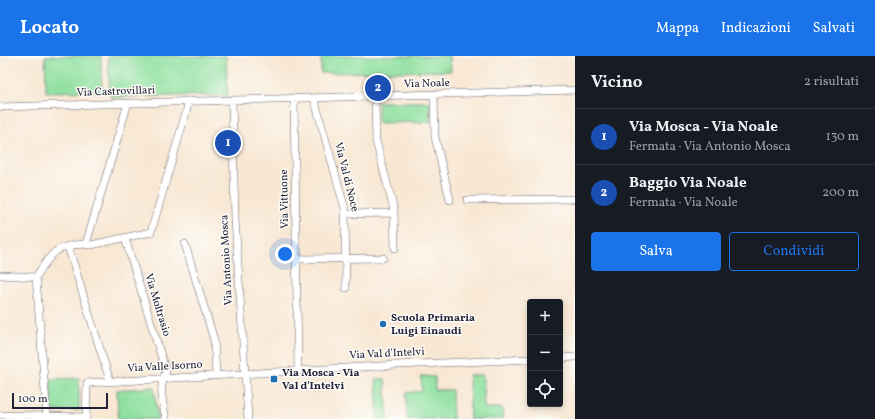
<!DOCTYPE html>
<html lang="it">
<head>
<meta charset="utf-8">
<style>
	body { margin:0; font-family:Vollkorn,serif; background:#242831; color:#f1f3f6 }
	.controls { position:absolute; right:12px; bottom:12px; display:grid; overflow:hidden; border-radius:4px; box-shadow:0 2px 6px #0003 }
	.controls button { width:36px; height:36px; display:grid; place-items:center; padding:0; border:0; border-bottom:1px solid #363941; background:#171b24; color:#f1f3f6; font:20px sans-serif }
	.scale { position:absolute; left:12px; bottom:10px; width:96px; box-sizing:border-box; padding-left:4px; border:2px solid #22223b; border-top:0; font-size:11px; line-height:14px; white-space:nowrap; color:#22223b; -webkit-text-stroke:3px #fdfcf7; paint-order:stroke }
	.you { position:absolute; left:285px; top:198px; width:14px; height:14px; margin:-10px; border:3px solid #fff; border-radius:50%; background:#1a73e8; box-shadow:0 0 0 6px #1a73e833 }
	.badge { display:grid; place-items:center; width:26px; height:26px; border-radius:50%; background:#1a73e8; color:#fff; font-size:13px; font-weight:700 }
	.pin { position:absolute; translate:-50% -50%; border:2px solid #fff; box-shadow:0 1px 4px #0006 }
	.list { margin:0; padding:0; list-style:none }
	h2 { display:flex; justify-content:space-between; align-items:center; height:52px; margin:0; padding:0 16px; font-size:17px }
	h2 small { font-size:13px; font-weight:400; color:#9ea1a6 }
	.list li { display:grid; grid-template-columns:26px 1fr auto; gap:12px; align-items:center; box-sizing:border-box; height:56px; padding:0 16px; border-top:1px solid #363941 }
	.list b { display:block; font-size:15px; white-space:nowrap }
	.list p { margin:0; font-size:13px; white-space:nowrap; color:#9ea1a6 }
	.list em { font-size:13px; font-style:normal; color:#9ea1a6 }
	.actions { display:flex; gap:8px; padding:12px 16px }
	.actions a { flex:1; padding:9px 0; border:1px solid #1a73e8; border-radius:4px; text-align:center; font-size:14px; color:#1a73e8 }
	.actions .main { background:#1a73e8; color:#fff }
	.icon { flex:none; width:22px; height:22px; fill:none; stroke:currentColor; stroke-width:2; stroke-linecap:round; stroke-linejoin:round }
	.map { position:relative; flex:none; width:575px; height:363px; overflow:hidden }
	header { display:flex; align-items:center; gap:24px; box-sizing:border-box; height:56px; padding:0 20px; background:#1a73e8; color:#fff }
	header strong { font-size:19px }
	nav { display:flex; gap:22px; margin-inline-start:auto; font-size:14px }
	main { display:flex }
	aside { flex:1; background:#171b24 }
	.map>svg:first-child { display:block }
	.green { fill:#90e0a0; stroke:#59816e }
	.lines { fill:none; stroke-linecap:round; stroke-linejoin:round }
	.minor-casing { stroke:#6d6770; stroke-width:8 }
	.minor { stroke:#fff; stroke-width:7 }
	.poi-dot { fill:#1f6fb2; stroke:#fdfcf7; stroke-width:1.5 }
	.labels { text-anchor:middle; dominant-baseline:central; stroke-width:3; stroke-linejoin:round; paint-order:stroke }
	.street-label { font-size:11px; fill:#22223b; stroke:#fdfcf7 }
	.poi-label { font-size:11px; font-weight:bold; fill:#22223b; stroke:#fdfcf7; text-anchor:start }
</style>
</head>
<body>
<header>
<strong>Locato</strong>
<nav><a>Mappa</a><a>Indicazioni</a><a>Salvati</a></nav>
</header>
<main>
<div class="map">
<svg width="575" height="363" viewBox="0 0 575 363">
	<rect width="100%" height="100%" fill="#fdfcf7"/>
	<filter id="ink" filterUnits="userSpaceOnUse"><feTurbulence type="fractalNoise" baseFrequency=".025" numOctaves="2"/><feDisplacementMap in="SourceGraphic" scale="8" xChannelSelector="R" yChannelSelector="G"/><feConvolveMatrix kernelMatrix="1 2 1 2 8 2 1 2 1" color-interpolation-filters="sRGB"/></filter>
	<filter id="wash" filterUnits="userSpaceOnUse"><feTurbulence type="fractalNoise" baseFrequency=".012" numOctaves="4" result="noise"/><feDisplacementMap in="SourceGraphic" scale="16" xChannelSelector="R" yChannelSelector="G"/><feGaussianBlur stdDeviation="0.9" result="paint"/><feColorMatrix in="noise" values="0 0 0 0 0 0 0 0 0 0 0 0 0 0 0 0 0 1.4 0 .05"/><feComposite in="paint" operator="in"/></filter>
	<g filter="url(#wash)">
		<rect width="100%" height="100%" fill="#f8e7d3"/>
		<!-- green -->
		<path class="green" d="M45 0H101L102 35 46 36Z
			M108 0H226L228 39 110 41Z
			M321 0H450L451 15 321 17Z
			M378 46H430V66L378 67Z
			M469 319H483L484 352H502L503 363H470Z
			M421 320 435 321V334H452L453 363H407L406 337 422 335Z
			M79 322V354L55 355 52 353 50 323Z
			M376 323H385L388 363H378Z
			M154 331 158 363H118L117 334Z"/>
	</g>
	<g filter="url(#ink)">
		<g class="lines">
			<!-- minor casing -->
			<g class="minor-casing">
				<path id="minor" d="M434 39 435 81 450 144
					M294 42 298 314
					M314 42 345 153 346 232
					M232 44 235 163 248 363
					M375 48 376 85 394 154 395 192
					M0 51 575 34
					M467 144 575 143
					M345 158 391 157 394 154
					M125 182 166 316C158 330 163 348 166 363
					M86 188 128 47
					M185 188 214 284 216 319
					M68 190 110 325
					M297 203 383 202
					M0 219 36 221
					M560 302 575 301
					M0 359 86 361
					M47 361 36 221C40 214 49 201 55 196 64 189 81 187 91 189L151 176 187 53 188 45
					M86 363 87 327 397 309 530 303"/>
			</g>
			<!-- minor -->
			<use href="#minor" class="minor"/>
		</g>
	</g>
	<!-- markers -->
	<g class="poi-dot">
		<circle cx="383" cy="268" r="4"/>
		<rect x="270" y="319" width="8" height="8" rx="2"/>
	</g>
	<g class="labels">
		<!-- street labels -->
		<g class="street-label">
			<text transform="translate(427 28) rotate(-2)">Via Noale</text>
			<text transform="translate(116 36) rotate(-2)">Via Castrovillari</text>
			<text transform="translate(346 121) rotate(76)">Via Val di Noce</text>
			<text transform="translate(285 143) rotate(-91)">Via Vittuone</text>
			<text transform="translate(227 204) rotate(-93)">Via Antonio Mosca</text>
			<text transform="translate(157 249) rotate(73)">Via Moltrasio</text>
			<text transform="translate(387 298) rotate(-3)">Via Val d'Intelvi</text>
			<text transform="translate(165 311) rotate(-3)">Via Valle Isorno</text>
		</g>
		<!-- poi labels -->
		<g class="poi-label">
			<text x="391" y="262">Scuola Primaria<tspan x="391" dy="13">Luigi Einaudi</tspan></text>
			<text x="282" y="317">Via Mosca - Via<tspan x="282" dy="13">Val d'Intelvi</tspan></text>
		</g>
	</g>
</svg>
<div class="controls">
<button>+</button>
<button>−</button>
<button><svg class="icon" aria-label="locate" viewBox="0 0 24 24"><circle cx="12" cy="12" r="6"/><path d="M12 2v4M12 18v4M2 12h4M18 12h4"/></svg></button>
</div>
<div class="scale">100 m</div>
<div class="you"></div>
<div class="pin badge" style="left:228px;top:87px;background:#1a4fb4">1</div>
<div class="pin badge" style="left:378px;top:32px;background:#1a4fb4">2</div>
</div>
<aside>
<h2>Vicino<small>2 risultati</small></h2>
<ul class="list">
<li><span class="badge" style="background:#1a4fb4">1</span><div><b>Via Mosca - Via Noale</b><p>Fermata · Via Antonio Mosca</p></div><em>130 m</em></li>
<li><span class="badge" style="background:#1a4fb4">2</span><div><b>Baggio Via Noale</b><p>Fermata · Via Noale</p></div><em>200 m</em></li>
</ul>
<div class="actions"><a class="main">Salva</a><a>Condividi</a></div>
</aside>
</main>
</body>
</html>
